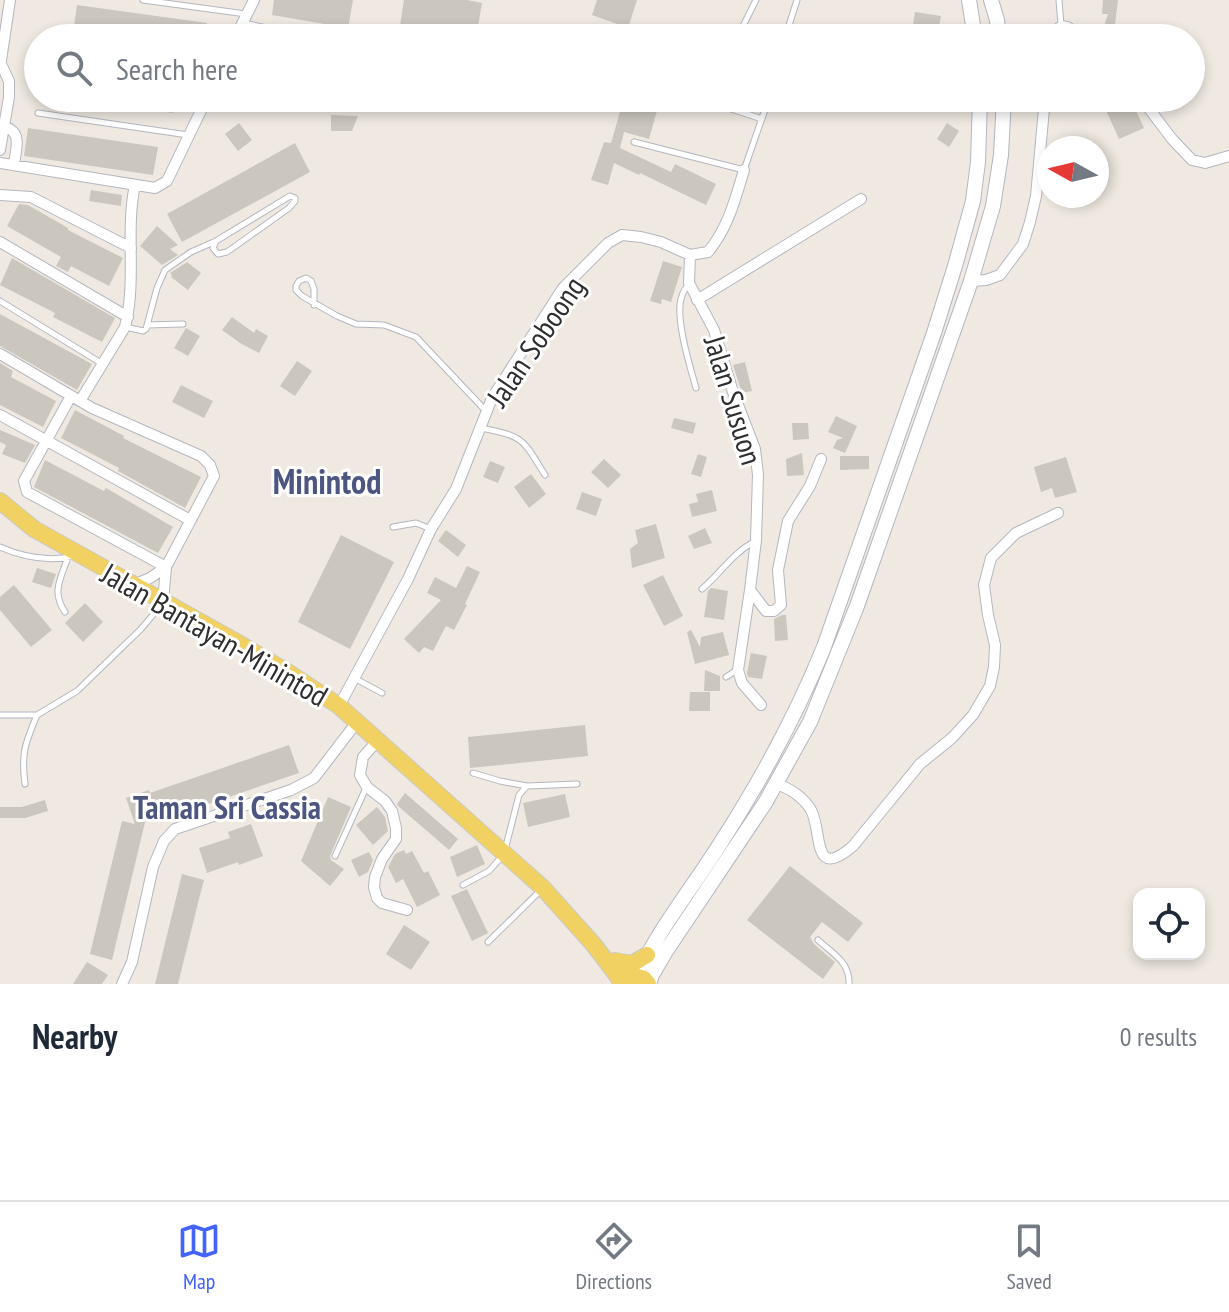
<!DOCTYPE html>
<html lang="en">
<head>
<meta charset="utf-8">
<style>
	body { margin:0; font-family:"PT Sans Narrow",sans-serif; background:#f6f6f7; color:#1f2937 }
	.controls { position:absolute; right:24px; bottom:24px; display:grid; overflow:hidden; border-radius:16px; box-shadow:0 4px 12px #0003 }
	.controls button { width:72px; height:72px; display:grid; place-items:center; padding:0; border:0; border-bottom:2px solid #e0e1e3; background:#fff; color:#1f2937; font:40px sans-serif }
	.compass { position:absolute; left:1037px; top:136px; width:72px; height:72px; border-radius:50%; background:#fff; box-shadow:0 4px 12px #0003; rotate:278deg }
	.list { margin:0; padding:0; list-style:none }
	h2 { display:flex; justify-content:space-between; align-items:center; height:104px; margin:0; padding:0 32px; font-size:34px }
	h2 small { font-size:26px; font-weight:400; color:#747a83 }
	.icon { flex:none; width:44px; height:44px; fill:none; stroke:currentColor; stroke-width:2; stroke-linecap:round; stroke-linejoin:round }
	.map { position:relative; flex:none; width:1229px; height:984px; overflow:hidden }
	.search { position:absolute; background:#fff; box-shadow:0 4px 12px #0003; left:24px; right:24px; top:24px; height:88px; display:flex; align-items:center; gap:20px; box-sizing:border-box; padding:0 28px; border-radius:44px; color:#747a83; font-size:30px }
	.sheet { height:216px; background:#fff }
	nav { display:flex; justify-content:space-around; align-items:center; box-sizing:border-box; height:112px; border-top:2px solid #e0e1e3; background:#fff; font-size:22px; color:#747a83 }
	nav a { display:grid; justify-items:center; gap:4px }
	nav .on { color:#4264fb }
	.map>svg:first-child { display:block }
	.building { fill:#cbc7bf }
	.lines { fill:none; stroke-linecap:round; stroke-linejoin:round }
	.service-casing { stroke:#b4b7c1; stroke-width:7 }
	.minor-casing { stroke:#b4b7c1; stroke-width:12 }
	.secondary-casing { stroke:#b4b7c1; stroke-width:16 }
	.primary-casing { stroke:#c9c9c9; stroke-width:18 }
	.service { stroke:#fff; stroke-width:5 }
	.minor { stroke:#fff; stroke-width:10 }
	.secondary { stroke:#fff; stroke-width:14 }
	.primary { stroke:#f2d163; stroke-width:16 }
	.labels { text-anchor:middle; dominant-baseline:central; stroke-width:6; stroke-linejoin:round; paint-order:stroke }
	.street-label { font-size:30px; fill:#2e2e2e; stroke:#fff }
	.neighbourhood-label { font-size:32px; font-weight:bold; fill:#4d5680; stroke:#fff }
	.quarter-label { font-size:34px; font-weight:bold; fill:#4d5680; stroke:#fff }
</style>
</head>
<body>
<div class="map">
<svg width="1229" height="984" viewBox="0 0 1229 984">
	<rect width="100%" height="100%" fill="#efe9e1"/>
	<!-- building -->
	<path class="building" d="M274 0H353L348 28 272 15Z
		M404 0H467L482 3 476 38 400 26Z
		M597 0H637L628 28 592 15Z
		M1103 0H1118L1115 24 1123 27 1120 38H1100L1108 14H1102Z
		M77 5 207 23 205 38H107L73 33Z
		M915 12 941 16 937 38H921L922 33 912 31Z
		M109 98H175L173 113 108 104Z
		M624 98 658 107 649 139 624 132 620 148 671 172 675 164 716 184 706 205 640 173 639 175 614 163 608 185 591 180 604 142 611 143Z
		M886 98H909L905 112 884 106Z
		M1123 98H1130L1144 128 1119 139 1104 106Z
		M331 115 358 116 352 131H331Z
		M239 123 252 140 238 151 225 134Z
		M947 123 959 131 949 147 937 139Z
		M28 128 158 147 153 175 24 156Z
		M295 143 310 172 182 242 167 214Z
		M91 190 122 195 121 206 89 201Z
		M19 204 28 205 68 228V230L123 258 109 286 71 266 68 272 56 266 61 257 7 226Z
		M157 226 178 245 170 249 178 255 162 265 140 246Z
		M12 258 115 318 102 342 53 317 55 313 0 285Z
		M663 261 682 267 671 302 662 299 661 304 650 301Z
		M187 262 201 273 188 290 171 277 172 275 170 273Z
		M0 314 92 364 77 390 0 346Z
		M232 317 254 333 256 329 268 336 259 353 240 343 222 330Z
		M186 328 200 336 188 356 174 348Z
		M297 361 312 371 295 396 280 386Z
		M745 362 752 391 742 393 733 365Z
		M0 363 13 371 11 377 56 401 43 427 0 405Z
		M181 385 213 401 204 418 172 402Z
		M75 410 124 436 123 438 201 477 185 508 118 471 119 468 61 438Z
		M836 416 857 426 845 453 833 448 837 440 843 438 828 432Z
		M674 418 696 423 693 434 671 428Z
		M792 423H808L809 439 793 440Z
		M0 430 35 445 25 463 2 454 6 445 0 442Z
		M802 453 804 475 787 476 786 459Z
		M698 454 707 457 701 477 691 474Z
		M840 456H869V469L840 470Z
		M1066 457 1077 492 1055 498 1052 488 1041 492 1034 467Z
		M604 459 621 475 608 488 591 472Z
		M45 460 104 491 106 488 173 527 158 553 34 487Z
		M490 461 505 467 498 483 483 477Z
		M531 474 546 494 529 508 514 487Z
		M712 490 717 511 692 517 689 504 698 502 696 494Z
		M582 492 602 499 596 516 576 509Z
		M656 524 665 558 632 568 630 549 638 543 635 530Z
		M705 528 712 543 694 549 688 536Z
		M446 530 466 545 458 557 438 541Z
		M341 535 394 562 350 649 298 622Z
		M467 566 480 572 465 604 467 605 454 630 446 626 433 651 424 647 419 653 404 639 441 600 427 593 435 577 456 588Z
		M37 568 56 574 51 588 32 582Z
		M663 575 683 616 664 626 643 585Z
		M14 585 52 630 31 647 0 610V597Z
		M711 588 728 591 724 620 704 617 708 591Z
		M85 603 103 622 83 642 65 623Z
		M782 615H786L788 640 775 641 774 619Z
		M691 630 700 647 701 637 723 632 729 655 695 664 687 632Z
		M751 653 767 656 762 679 748 677 747 673Z
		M705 670 720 676V691H704Z
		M690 692H710V711H689Z
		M585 725 588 756 470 768 468 737Z
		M289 745 299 773 167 818 164 808 147 814 112 960 90 954 122 821 135 824 126 798 149 790 150 793Z
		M405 793 458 839 449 850 398 806 397 804Z
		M565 794 570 817 528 827 523 803Z
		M328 797 351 807 330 856 331 860 344 869 330 886 301 861Z
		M45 800 48 811 25 818H0V807H22Z
		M377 807 385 817 388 831 373 845 356 825Z
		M251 824 263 856 239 865 238 862 207 873 199 848 230 838 228 832Z
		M477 845 485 864 457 877 450 857Z
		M404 850 406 854 412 851 424 873 428 871 440 895 417 907 403 879 396 883 388 867 395 854Z
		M369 852 373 860 368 872 359 877 351 860Z
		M790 866 863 923 848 942 822 922 810 937 814 944 835 962 823 979 747 920Z
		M182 874 204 880 199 899 178 984H155Z
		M467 889 488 933 472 941 451 896Z
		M404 925 430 942 411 970 386 954Z
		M87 962 108 975 102 984H73Z"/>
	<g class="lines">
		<!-- service casing -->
		<g class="service-casing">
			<path id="service" d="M143 0 246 14
				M1059 0 1061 25
				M243 23 318 38
				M668 35 675 38
				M737 38 756 0
				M785 38 797 0
				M698 98 762 119
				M38 113 188 135
				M634 142 744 170 769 98
				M689 284C686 288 683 291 682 296 674 315 690 367 696 388
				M0 301 101 363
				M314 305V289L311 281 306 278 299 281 296 286V290L302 296 337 316 356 324 384 325 416 337 485 410
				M147 325 183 324
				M126 327 143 331 146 329 157 288 165 270 191 252 216 241 290 196 295 198V201L289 208 227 252 218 254 213 248 216 241
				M481 428C525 437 522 438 545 475
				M393 527 416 523 431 529
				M0 547C23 557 49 562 74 556
				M702 589C721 573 733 552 756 541
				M65 612C51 592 61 578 68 557
				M726 677 737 670
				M356 679 382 693
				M0 715H37L77 691 141 629 163 603
				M25 784C21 753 25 744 37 715
				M527 786 577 784
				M335 856 366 788
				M463 885 489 871 504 854 519 795 527 786 500 781 473 773
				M818 940C833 954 850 962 849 984
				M488 942 540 891"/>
		</g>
		<!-- minor casing -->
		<g class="minor-casing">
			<path id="minor" d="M235 38 254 0
				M1053 38C1059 20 1070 25 1079 38
				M0 67 10 0
				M1141 98 1172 139 1192 160 1205 163 1229 156
				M0 125C24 131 16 146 14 165
				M0 150 9 97V81L1 64
				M0 163 155 188 167 181 207 98
				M0 195 31 197 131 248
				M0 242 128 317
				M690 255 689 283 714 330 733 392 755 449 758 475 756 540 750 590 766 611H774L781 605 778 570 788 521 810 486 821 459
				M971 281 986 280 1000 275 1023 244 1030 222 1036 196 1045 98
				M697 300 861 199
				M0 354 92 408 201 456 210 465 214 476 166 567 163 602
				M71 396 24 481 27 492 166 567
				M80 401 125 327C137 280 125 231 135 185
				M0 415 190 520
				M133 585 150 578 166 567
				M750 590 738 670 742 683 761 705
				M339 706 408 579 431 529 456 489 492 398 563 288 608 243 622 235 641 237 661 242 690 255 708 252C728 228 735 200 744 170
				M378 740 363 757 360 775 367 787 385 801 392 811 396 828V839L382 859 375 877 374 887 377 898 382 903 407 910
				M775 784C789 787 804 798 811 810 823 832 811 882 853 846L920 764 952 738 973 715 990 686 994 667 995 645 988 615 984 585 991 558 1016 533 1058 513
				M122 984 132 962 153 867 164 841 175 829 291 790 314 778 357 722"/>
		</g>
		<!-- secondary casing -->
		<g class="secondary-casing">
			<path id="secondary" d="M969 0 975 38
				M991 0 997 20 999 38
				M643 964C664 922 695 884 720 844 760 782 796 716 824 647L934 333 955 266 973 201 978 162 980 98
				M649 984 652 975 666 951 765 803 810 722 857 606 971 281 993 206 1001 155 1004 98"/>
		</g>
		<!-- primary casing -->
		<g class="primary-casing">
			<path id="primary" d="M0 501 34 529 233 640 289 673 339 706 543 888 594 945 619 978 621 984
				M615 961 632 964 647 955
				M621 984 626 979 634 976 644 979 648 984"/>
		</g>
		<!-- service -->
		<use href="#service" class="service"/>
		<!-- minor -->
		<use href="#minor" class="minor"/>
		<!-- secondary -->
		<use href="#secondary" class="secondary"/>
		<!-- primary -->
		<use href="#primary" class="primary"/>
	</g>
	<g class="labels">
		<!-- street labels -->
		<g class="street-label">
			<text transform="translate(535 341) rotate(-56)">Jalan Soboong</text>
			<text transform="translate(734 400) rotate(73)">Jalan Susuon</text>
			<text transform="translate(215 634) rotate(30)">Jalan Bantayan-Minintod</text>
		</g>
		<!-- neighbourhood labels -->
		<g class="neighbourhood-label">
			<text x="227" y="807">Taman Sri Cassia</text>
		</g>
		<!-- quarter labels -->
		<g class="quarter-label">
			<text x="327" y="481">Minintod</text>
		</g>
	</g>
</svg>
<div class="controls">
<button><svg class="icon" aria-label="locate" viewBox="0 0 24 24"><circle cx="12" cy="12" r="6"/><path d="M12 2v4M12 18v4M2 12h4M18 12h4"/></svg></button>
</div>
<svg class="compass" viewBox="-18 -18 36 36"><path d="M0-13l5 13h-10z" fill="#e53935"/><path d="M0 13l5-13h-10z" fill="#747a83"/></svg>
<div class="search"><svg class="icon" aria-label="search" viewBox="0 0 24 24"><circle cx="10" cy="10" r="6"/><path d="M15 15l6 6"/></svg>Search here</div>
</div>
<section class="sheet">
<h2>Nearby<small>0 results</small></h2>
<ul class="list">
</ul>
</section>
<nav>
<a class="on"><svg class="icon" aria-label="map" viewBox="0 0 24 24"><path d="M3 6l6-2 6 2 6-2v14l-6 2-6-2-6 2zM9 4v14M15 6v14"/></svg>Map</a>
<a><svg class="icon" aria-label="directions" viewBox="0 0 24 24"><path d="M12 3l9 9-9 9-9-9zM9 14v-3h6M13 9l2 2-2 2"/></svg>Directions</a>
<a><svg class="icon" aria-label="saved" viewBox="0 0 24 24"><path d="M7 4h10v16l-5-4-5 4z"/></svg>Saved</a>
</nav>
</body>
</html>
